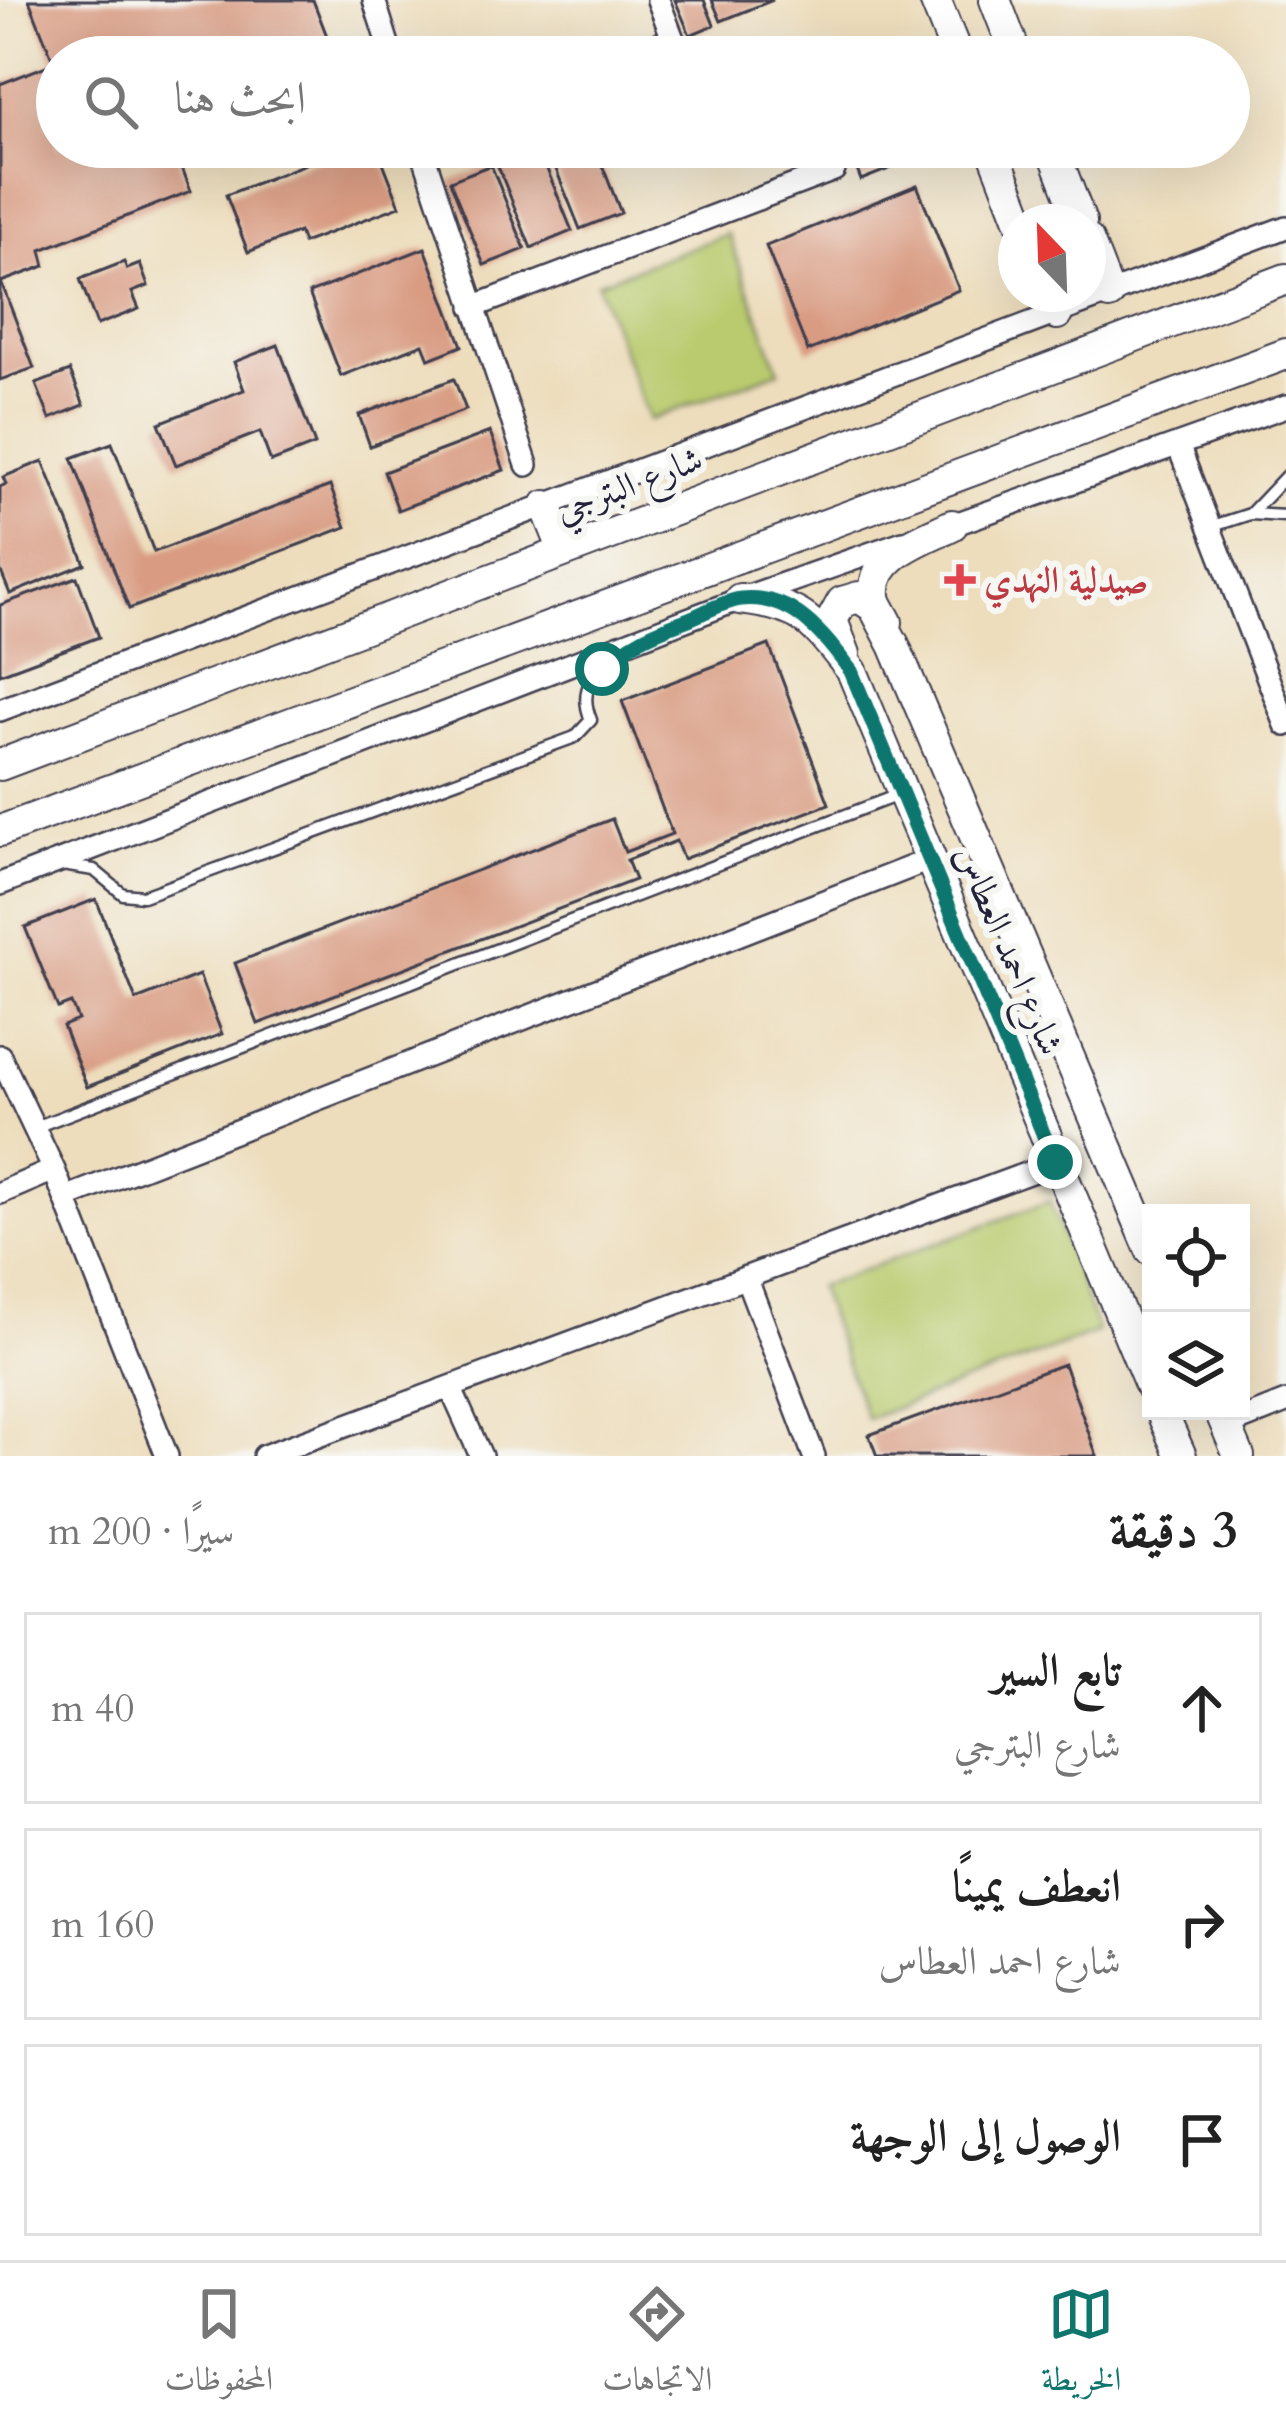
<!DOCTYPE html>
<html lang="ar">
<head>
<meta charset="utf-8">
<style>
	body { margin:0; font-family:Cardo,Amiri,serif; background:#f2f2f2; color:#222; direction:rtl }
	.controls { position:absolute; right:36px; bottom:36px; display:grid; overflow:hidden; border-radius:0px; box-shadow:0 12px 48px #0002 }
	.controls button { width:108px; height:108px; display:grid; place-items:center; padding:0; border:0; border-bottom:3px solid #e0e0e0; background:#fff; color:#222; font:60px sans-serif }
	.compass { position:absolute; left:998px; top:204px; width:108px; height:108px; border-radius:50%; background:#fff; box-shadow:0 12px 48px #0002; rotate:337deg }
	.stop { position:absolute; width:36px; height:36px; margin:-27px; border:9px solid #0f766e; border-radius:50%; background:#fff }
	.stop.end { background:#0f766e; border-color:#fff; box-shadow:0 3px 12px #0008 }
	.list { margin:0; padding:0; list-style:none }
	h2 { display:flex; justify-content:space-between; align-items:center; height:156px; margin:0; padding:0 48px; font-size:51px }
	h2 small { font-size:39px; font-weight:400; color:#767676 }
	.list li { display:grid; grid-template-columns:78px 1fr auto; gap:36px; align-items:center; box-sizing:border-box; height:192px; margin:0 24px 24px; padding:0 24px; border:3px solid #e0e0e0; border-radius:0px }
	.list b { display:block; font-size:45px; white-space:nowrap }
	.list p { margin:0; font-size:39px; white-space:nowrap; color:#767676 }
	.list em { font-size:39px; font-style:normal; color:#767676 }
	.icon { flex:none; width:66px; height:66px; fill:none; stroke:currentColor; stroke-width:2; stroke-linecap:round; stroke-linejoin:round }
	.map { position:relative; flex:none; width:1286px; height:1456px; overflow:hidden; direction:ltr }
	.search { position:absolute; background:#fff; box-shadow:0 12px 48px #0002; left:36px; right:36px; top:36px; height:132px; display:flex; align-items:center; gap:30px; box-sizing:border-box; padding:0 42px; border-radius:66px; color:#767676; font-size:45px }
	.sheet { height:804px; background:#fff }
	nav { display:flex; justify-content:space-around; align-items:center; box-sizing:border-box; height:168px; border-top:3px solid #e0e0e0; background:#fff; font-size:33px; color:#767676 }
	nav a { display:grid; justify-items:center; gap:6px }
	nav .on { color:#0f766e }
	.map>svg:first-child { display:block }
	.green { fill:#b9cb6e; stroke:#6e7654; stroke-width:3 }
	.building { fill:#d99c83 }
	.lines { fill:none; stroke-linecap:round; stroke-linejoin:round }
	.lane-casing { stroke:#403e4e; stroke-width:15 }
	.street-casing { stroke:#403e4e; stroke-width:26 }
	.secondary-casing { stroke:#403e4e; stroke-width:34 }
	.lane { stroke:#fff; stroke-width:10 }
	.street { stroke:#fff; stroke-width:21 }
	.secondary { stroke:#fff; stroke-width:30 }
	.route { stroke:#0f766e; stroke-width:15 }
	.health-dot { fill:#e0444e; stroke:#f6f6f2; stroke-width:4.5 }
	.labels { text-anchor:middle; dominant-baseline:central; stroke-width:12; stroke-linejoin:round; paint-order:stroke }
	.street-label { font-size:36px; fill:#22223b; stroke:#f6f6f2 }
	.health-label { font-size:36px; font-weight:bold; fill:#be3a42; stroke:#f6f6f2; text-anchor:start }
</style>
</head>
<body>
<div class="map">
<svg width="1286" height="1456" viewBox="0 0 1286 1456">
	<rect width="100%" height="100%" fill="#f6f6f2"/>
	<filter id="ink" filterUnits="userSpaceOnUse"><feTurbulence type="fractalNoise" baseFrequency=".00833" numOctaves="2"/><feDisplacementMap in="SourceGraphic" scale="24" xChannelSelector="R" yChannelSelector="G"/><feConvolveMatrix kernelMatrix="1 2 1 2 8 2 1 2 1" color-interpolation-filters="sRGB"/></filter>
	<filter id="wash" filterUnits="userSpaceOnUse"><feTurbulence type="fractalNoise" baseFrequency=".004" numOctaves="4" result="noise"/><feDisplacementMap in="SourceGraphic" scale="48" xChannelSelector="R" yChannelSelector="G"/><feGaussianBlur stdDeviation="2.7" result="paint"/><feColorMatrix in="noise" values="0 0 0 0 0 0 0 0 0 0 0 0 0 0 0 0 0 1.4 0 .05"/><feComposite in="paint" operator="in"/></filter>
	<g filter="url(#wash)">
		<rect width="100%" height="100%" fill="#edddbc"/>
		<!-- green -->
		<path class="green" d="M728 234 779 371 649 420 597 283Z
			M1050 1201 1098 1332 867 1419 818 1287Z"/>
		<g id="blocks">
			<!-- building -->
			<path class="building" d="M29 0H313L335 57H57V147H212L179 160 191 191 41 250 45 266 1 282 34 368 0 380V84L54 63Z
				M675 0H704L714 25 690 35Z
				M712 0H773L721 21Z
				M349 147H377L400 206 303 243 299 232 248 252 226 195Z
				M538 147 572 231 531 248 497 164Z
				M547 147H595L621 213 580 229Z
				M848 147H901L907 162 861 180Z
				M491 165 525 249 484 265 450 181Z
				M917 185 959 290 808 351 766 246Z
				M425 248 462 346 429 359 423 344 341 376 309 293Z
				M124 262 127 269 140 264 148 286 132 292 139 309 97 325 80 279Z
				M278 345 315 445 271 462 260 432 176 465 159 423 244 390 234 362Z
				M70 371 84 405 50 419 36 384Z
				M454 379 466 410 370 446 359 415Z
				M490 432 504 470 398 510 384 472Z
				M112 443 154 552 330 486 346 527 129 609 72 458Z
				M43 461 85 564 10 594 0 569V487L6 484 3 477Z
				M77 577 99 637 0 674V605Z
				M769 645 829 804 683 859 676 841 627 860 635 880 258 1024 235 963 612 819 625 852 672 834 622 701Z
				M96 899 136 1000 199 975 222 1034 87 1087 63 1026 78 1020 71 1003 58 1008 25 927Z
				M1064 1364 1097 1456H877L869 1435Z"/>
		</g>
	</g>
	<g filter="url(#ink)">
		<use href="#blocks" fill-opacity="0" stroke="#403e4e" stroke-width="3"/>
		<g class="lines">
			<!-- lane casing -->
			<g class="lane-casing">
				<path id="lane" d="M1250 514 1286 476
					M1210 527 1250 514 1286 516
					M62 865 94 870 123 894 143 896 575 737 591 720C577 686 595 674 620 651
					M33 1128 898 795"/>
			</g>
			<!-- street casing -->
			<g class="street-casing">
				<path id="street" d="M374 0 392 57
					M625 57 673 39 658 0
					M421 147 527 465
					M473 307 834 170
					M1178 445 1286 725
					M944 528 1286 406
					M0 710 1286 227
					M0 884 740 599 903 542
					M0 1056 54 1170 167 1456
					M0 1193 54 1170
					M65 1198 929 860
					M746 1277 814 1456
					M450 1387 481 1456
					M1226 1426 1286 1402
					M264 1456 1055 1163"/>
			</g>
			<!-- secondary casing -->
			<g class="secondary-casing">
				<path id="secondary" d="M935 0 958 57
					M995 0 1017 57
					M992 147 1021 222
					M1052 147 1081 222
					M1088 240 1109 294
					M1049 294 1057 314
					M546 506 564 551
					M740 599C805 606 812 621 852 671L1151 1387
					M887 622C884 615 875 603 875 595 871 555 924 539 952 525
					M845 654 832 620 842 602 859 597 874 607 894 645 1151 1250
					M0 765 1286 279
					M0 831 1286 354
					M1161 1411 1181 1456
					M1220 1411 1239 1456"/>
			</g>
			<!-- lane -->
			<use href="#lane" class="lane"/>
			<!-- street -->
			<use href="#street" class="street"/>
			<!-- secondary -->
			<use href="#secondary" class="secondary"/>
		</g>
	</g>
	<g class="lines" filter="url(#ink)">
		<!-- route -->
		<path class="route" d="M602 669C628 642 654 632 689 619 704 613 724 601 741 599 793 594 823 634 851 671L1055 1162"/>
	</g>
	<!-- markers -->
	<path class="health-dot" d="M954 562h12v12h12v12h-12v12h-12v-12h-12v-12h12z"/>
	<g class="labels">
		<!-- street labels -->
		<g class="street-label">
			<text transform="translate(629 485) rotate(-21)">شارع البترجي</text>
			<text transform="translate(1009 950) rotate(67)">شارع احمد العطاس</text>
		</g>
		<!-- health labels -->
		<g class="health-label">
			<text x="984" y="580">صيدلية النهدي</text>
		</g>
	</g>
</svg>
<div class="controls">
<button><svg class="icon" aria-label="locate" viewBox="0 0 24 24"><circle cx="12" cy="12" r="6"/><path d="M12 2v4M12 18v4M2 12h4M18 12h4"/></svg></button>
<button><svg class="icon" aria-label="layers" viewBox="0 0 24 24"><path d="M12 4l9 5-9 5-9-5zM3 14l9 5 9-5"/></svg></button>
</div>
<svg class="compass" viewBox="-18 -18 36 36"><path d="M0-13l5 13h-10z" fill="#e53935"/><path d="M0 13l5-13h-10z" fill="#767676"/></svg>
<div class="stop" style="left:602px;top:669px"></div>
<div class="stop end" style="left:1055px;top:1162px"></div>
<div class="search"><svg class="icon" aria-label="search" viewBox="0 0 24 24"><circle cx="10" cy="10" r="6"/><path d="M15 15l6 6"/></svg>ابحث هنا</div>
</div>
<section class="sheet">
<h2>3 دقيقة<small>سيرًا · 200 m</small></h2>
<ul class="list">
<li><svg class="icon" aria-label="ahead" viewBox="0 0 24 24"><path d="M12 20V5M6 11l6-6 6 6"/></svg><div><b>تابع السير</b><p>شارع البترجي</p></div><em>40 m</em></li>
<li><svg class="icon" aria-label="right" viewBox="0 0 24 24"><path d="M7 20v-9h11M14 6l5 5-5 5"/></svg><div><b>انعطف يمينًا</b><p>شارع احمد العطاس</p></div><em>160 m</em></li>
<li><svg class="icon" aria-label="arrive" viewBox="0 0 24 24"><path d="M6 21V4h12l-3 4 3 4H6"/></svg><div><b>الوصول إلى الوجهة</b></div></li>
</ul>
</section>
<nav>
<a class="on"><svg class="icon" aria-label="map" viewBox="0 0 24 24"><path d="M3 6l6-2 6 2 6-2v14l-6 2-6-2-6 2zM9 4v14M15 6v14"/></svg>الخريطة</a>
<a><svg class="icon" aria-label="directions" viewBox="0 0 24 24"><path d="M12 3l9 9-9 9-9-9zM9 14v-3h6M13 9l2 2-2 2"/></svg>الاتجاهات</a>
<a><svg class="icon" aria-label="saved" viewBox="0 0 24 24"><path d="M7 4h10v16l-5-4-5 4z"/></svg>المحفوظات</a>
</nav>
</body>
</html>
